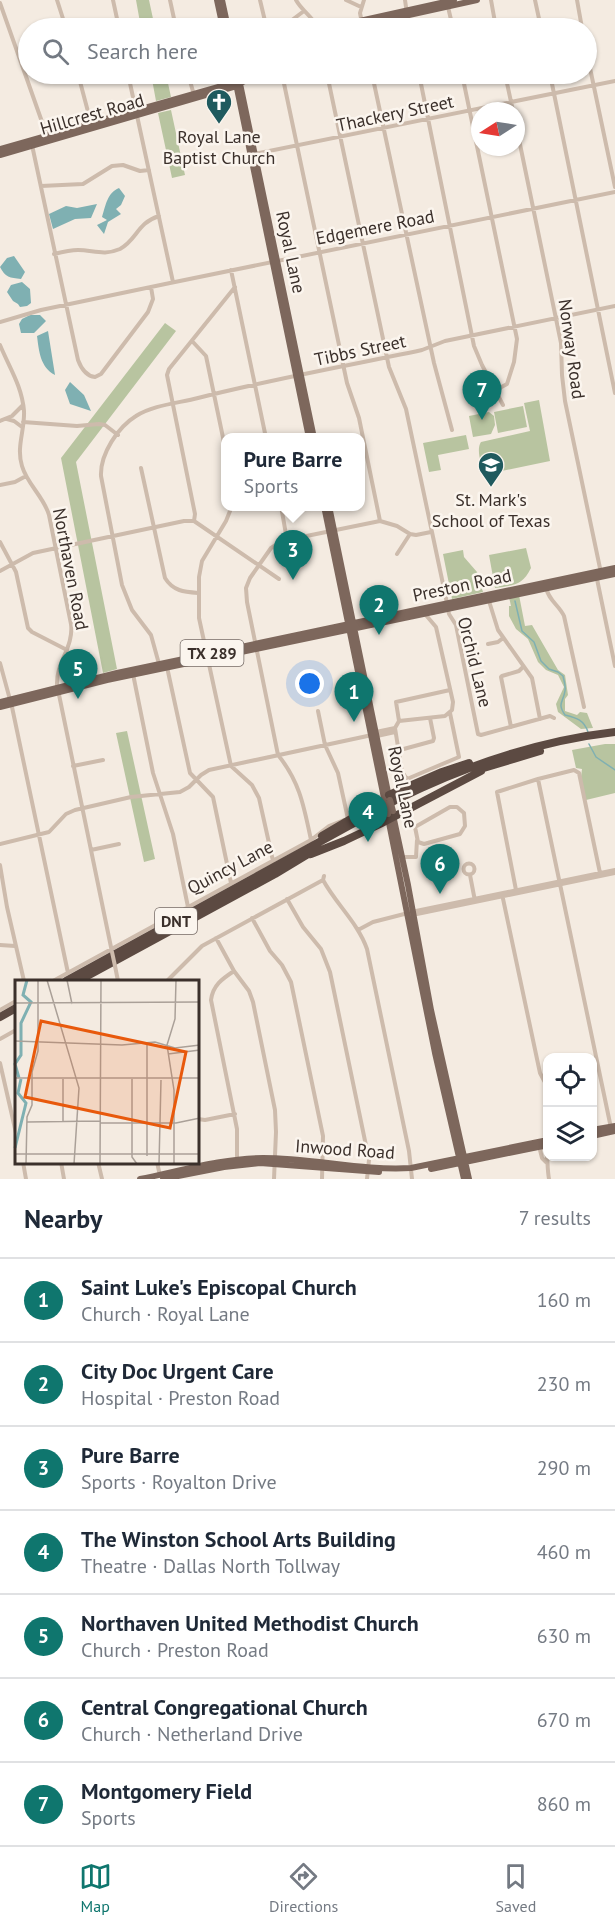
<!DOCTYPE html>
<html lang="en">
<head>
<meta charset="utf-8">
<style>
	body { margin:0; font-family:"PT Sans",sans-serif; background:#f2f2f3; color:#1f2937 }
	.controls { position:absolute; right:18px; bottom:18px; display:grid; overflow:hidden; border-radius:12px; box-shadow:0 2px 4px #0004 }
	.controls button { width:54px; height:54px; display:grid; place-items:center; padding:0; border:0; border-bottom:2px solid #e0e1e3; background:#fff; color:#1f2937; font:30px sans-serif }
	.compass { position:absolute; left:471px; top:102px; width:54px; height:54px; border-radius:50%; background:#fff; box-shadow:0 2px 4px #0004; rotate:258deg }
	.you { position:absolute; left:310px; top:684px; width:21px; height:21px; margin:-15px; border:4px solid #fff; border-radius:50%; background:#1a73e8; box-shadow:0 0 0 9px #1a73e833 }
	.badge { display:grid; place-items:center; width:39px; height:39px; border-radius:50%; background:#0f766e; color:#fff; font-size:20px; font-weight:700 }
	.pin { position:absolute; translate:-50% -50px; filter:drop-shadow(0 2px 3px #0008) }
	.pin::after { content:''; position:absolute; top:32px; width:21px; height:18px; background:inherit; clip-path:polygon(0 0,100% 0,50% 100%) }
	.popup { position:absolute; left:221px; top:433px; width:144px; height:78px; box-sizing:border-box; display:grid; place-content:center; border-radius:12px; background:#fff; filter:drop-shadow(0 2px 4px #0005); font-size:20px; white-space:nowrap; color:#747a83 }
	.popup b { font-size:22px; color:#1f2937 }
	.popup::after { content:''; position:absolute; left:50%; top:100%; margin-left:-12px; border:12px solid transparent; border-top-color:#fff }
	.list { margin:0; padding:0; list-style:none }
	h2 { display:flex; justify-content:space-between; align-items:center; height:78px; margin:0; padding:0 24px; font-size:26px }
	h2 small { font-size:20px; font-weight:400; color:#747a83 }
	.list li { display:grid; grid-template-columns:39px 1fr auto; gap:18px; align-items:center; box-sizing:border-box; height:84px; padding:0 24px; border-top:2px solid #e0e1e3 }
	.list b { display:block; font-size:22px; white-space:nowrap }
	.list p { margin:0; font-size:20px; white-space:nowrap; color:#747a83 }
	.list em { font-size:20px; font-style:normal; color:#747a83 }
	.icon { flex:none; width:33px; height:33px; fill:none; stroke:currentColor; stroke-width:2; stroke-linecap:round; stroke-linejoin:round }
	.map { position:relative; flex:none; width:615px; height:1179px; overflow:hidden }
	.search { position:absolute; background:#fff; box-shadow:0 2px 4px #0004; left:18px; right:18px; top:18px; height:66px; display:flex; align-items:center; gap:15px; box-sizing:border-box; padding:0 21px; border-radius:33px; color:#747a83; font-size:22px }
	.sheet { height:666px; background:#fff }
	nav { display:flex; justify-content:space-around; align-items:center; box-sizing:border-box; height:84px; border-top:2px solid #e0e1e3; background:#fff; font-size:16px; color:#747a83 }
	nav a { display:grid; justify-items:center; gap:3px }
	nav .on { color:#0f766e }
	.map>svg:first-child { display:block }
	.green { fill:#b8c4a0 }
	.water { fill:#7fb0b2 }
	.lines { fill:none; stroke-linecap:round; stroke-linejoin:round }
	.stream { stroke:#7fb0b2; stroke-width:1.5 }
	.minor { stroke:#cdbbac; stroke-width:4 }
	.major { stroke:#7d675c; stroke-width:6 }
	.highway { stroke:#5c4a42; stroke-width:8 }
	.minor-bridge { stroke:#cdbbac; stroke-width:4 }
	.major-bridge { stroke:#7d675c; stroke-width:6 }
	.labels { text-anchor:middle; dominant-baseline:central; stroke-width:5; stroke-linejoin:round; paint-order:stroke }
	.shield { fill:#fbf5ee; stroke:#756b66; stroke-width:1.5 }
	.shield-label { font-size:16px; font-weight:bold; fill:#3b302b }
	.street-label { font-size:18px; fill:#3b302b; stroke:#fbf5ee }
	.poi-label { font-size:18px; fill:#3b302b; stroke:#fbf5ee }
	.inset-river { fill:none; stroke:#7fb0b2; stroke-width:3 }
	.inset-road { fill:none; stroke:#aaa098; stroke-width:1.5 }
	.view { fill:#e8590c; fill-opacity:0.15; stroke:#e8590c; stroke-width:3 }
	.inset-edge { fill:none; stroke:#3b302b; stroke-width:3 }
</style>
</head>
<body>
<div class="map">
<svg width="615" height="1179" viewBox="0 0 615 1179">
	<rect width="100%" height="100%" fill="#f4ebe1"/>
	<!-- green -->
	<path class="green" d="M136 0H149L155 28H141Z
		M151 74H166L171 97 156 101Z
		M171 110 185 175 172 178 158 113Z
		M165 323 176 331 76 462 117 669 103 673 61 458Z
		M539 400 550 461 487 474 484 473C481 464 476 449 481 442L530 431 524 403Z
		M523 406 527 427 498 433 494 412Z
		M489 412 494 416 495 425 491 434 473 437 469 416Z
		M466 435 469 449 438 455 441 470 429 472 423 443Z
		M526 548 531 568C522 586 514 585 495 588L489 555Z
		M463 550 464 557 477 572 483 592 452 599 443 554Z
		M519 595 525 626 532 625 558 670 565 675 568 695 565 699V711L577 715 580 712 587 713 593 728 581 729 558 712 556 704 564 687 558 675 546 670 538 662 528 639 516 629 509 616V606H511L509 597Z
		M127 731 155 859 144 862 116 733Z
		M605 744H615V793L586 800 581 777 582 769 576 768 572 750Z"/>
	<!-- water -->
	<path class="water" d="M119 188 125 196 121 205 116 209 121 214 108 222 104 234 97 225 107 220 102 217C106 205 107 193 119 188Z
		M97 204 91 218 75 219 53 229 49 214 66 206 77 208Z
		M14 256 25 272 21 279C10 278 5 277 0 267L7 258Z
		M22 282 30 289 31 303 27 306 20 307 18 304 13 301 7 292 11 285Z
		M30 315H40L46 321 34 333H21L19 324 22 319Z
		M48 331 55 375C40 367 39 351 37 336Z
		M70 382 84 395 91 411 70 404 65 390Z"/>
	<g class="lines">
		<!-- stream -->
		<path class="stream" d="M515 601 522 631 534 642 541 661 549 669 558 672 563 676C564 681 566 686 565 691 563 703 557 703 565 715 577 718 584 720 588 732
			M589 744 596 757 615 770"/>
		<!-- minor -->
		<path class="minor" d="M57 0 66 28
			M113 0 119 28
			M170 0 176 28
			M260 0 265 21 267 24 292 20 304 11
			M296 0C302 11 313 17 318 28
			M346 0 361 7
			M405 0 409 28
			M491 0 496 28
			M535 0 541 28
			M577 0 582 28
			M0 3 47 136
			M448 7 453 28
			M363 28 360 13 364 0
			M586 49 615 187
			M78 74 91 123
			M128 74 173 282
			M188 74 194 95
			M282 74 347 383 359 418 380 521
			M327 74 389 367 406 409 447 603 449 614 456 625 478 734 481 735 550 716 554 718
			M372 74 434 363 452 430
			M419 74 474 346 482 365 503 405
			M462 74 517 339 514 362 507 384 496 390
			M505 74 513 111
			M550 74 615 393
			M516 125 561 343 562 375 565 401 601 573
			M32 145 78 360C81 368 86 376 95 377L101 374 148 312 153 299 151 287
			M254 154 615 81
			M41 186 83 184 112 166 123 165 140 171 149 170
			M54 254C62 252 70 250 78 250 93 250 104 256 120 249 137 240 137 223 159 216
			M231 270 266 438
			M0 322 41 310 170 283 615 192
			M192 341 206 356 226 452
			M0 345C9 367 22 386 24 411 25 430 16 447 22 466 27 484 44 497 49 515L71 624C74 647 56 662 57 685L112 952
			M7 419 14 421 22 427
			M0 421 12 416 23 405
			M23 422 77 426 99 424 105 425 118 435
			M141 468 165 578C173 591 184 592 198 593
			M0 485 15 482 26 476
			M232 506 226 521 202 561 199 577V618L231 766 252 785 259 798 273 861
			M281 506 287 540
			M194 521 195 514 167 375 169 369 235 287
			M194 521 279 579
			M0 542 16 572 28 628 32 632 67 650
			M397 554 410 534
			M0 571 33 553 184 521H194
			M597 579 615 666
			M546 587C548 600 559 605 564 616L584 707
			M489 601 498 630 532 678 540 719
			M488 644 498 642 503 638
			M0 663 12 707 68 973
			M159 664 151 635 132 610 122 585 101 476C100 454 118 427 136 416 153 405 179 403 198 398 272 379 347 366 422 350L445 341 615 306
			M167 667 190 773 213 797 231 883
			M133 674 153 773 173 834 188 907
			M318 711 325 745 338 773 348 819
			M399 721 396 702 450 690
			M511 727 501 677 502 676 519 671 523 667
			M395 728 402 772 407 779 459 757 450 713
			M376 732 395 728 399 721 445 716 452 710 453 702 436 627 425 614
			M377 736 395 732
			M400 750 433 741 434 738 430 718
			M73 766 103 760
			M538 779 611 1128
			M450 807H457L464 813 465 826 460 834 424 844 418 842 415 827Z
			M311 840C304 807 300 782 278 755L247 602 246 588 250 578 271 548 282 541 380 521 397 526 410 534 416 535 431 532
			M0 844 49 832 66 814 75 810 131 797 180 792 189 787 201 775 209 770 372 735
			M91 850 119 844
			M403 857H416L417 840
			M463.5 869a5.5 5.5 0 1 1 11 0a5.5 5.5 0 1 1-11 0Z
			M0 865 7 907 24 981
			M470 875 475 901
			M324 876 323 880C336 904 358 923 367 949L409 1151 412 1179
			M516 890 497 792 538 779 574 770 579 773 600 873
			M502 894 540 1073 548 1088
			M287 899 303 927 321 949 330 972 369 1160 367 1179
			M414 913 417 914 615 873
			M252 918 270 951 282 965 291 982 323 1136 322 1179
			M358 930 373 922 416 911 615 870
			M216 938 234 971 249 991 253 1002 275 1110 276 1132 274 1179
			M0 945 15 946
			M115 966 118 981
			M234 971C222 979 213 985 211 1000L237 1129V1161
			M53 981 311 840 329 826 344 820
			M167 981 202 946 323 880
			M0 1010 16 1001
			M0 1039 16 1030
			M0 1063 16 1133
			M198 1119 205 1120 235 1114
			M542 1146 546 1149C548 1159 547 1168 549 1179
			M542 1147 540 1150 542 1158 546 1162
			M23 1162 26 1179
			M61 1162 64 1179
			M98 1162 102 1179
			M157 1162 160 1176"/>
		<!-- major -->
		<path class="major" d="M217 0 223 28
			M222 0 228 28
			M328 28 454 0
			M350 28 477 0
			M234 74 309 438
			M238 74 314 438
			M0 149 222 86 250 74
			M0 155 233 87 258 74
			M324 506 385 803
			M329 506 389 797
			M0 702 117 673 615 568
			M0 707 107 680 615 574
			M361 813 387 798
			M393 815 408 885 431 1010 469 1179
			M388 818 435 1053 464 1179
			M592 1130 615 1126
			M592 1136 615 1131
			M431 1169 548 1145
			M140 1179C180 1171 223 1158 263 1158 313 1158 362 1171 411 1168L548 1140
			M163 1179 224 1167 260 1163 379 1172"/>
		<!-- highway -->
		<path class="highway" d="M477 770 540 751
			M389 795 442 772 469 763
			M322 836 361 813
			M311 854 344 841 380 824 481 771
			M66 981 394 801C464 766 537 741 615 732
			M78 981 275 874 313 851
			M0 1017 16 1008"/>
		<!-- minor-bridge -->
		<path class="minor-bridge" d="M112 952 115 966"/>
		<!-- major-bridge -->
		<path class="major-bridge" d="M390 800 393 811
			M385 803 388 814"/>
	</g>
	<!-- icons -->
	<defs>
		<g id="church-pin" transform="scale(1.35)"><path d="M0 17L-7.5 6A9.5 9.5 0 1 1 7.5 6Z" fill="#1f5a5e" stroke="#fbf5ee"/><path d="M-1.2-6h2.4v3.5h3.3v2.4h-3.3V6h-2.4V-.1h-3.3v-2.4h3.3Z" fill="#fff"/></g>
		<g id="school-pin" transform="scale(1.35)"><path d="M0 17L-7.5 6A9.5 9.5 0 1 1 7.5 6Z" fill="#1f5a5e" stroke="#fbf5ee"/><path d="M0-5L7-2L0 1L-7-2ZM-4 1L0 2.5L4 1V4Q0 6-4 4Z" fill="#fff"/></g>
	</defs>
	<g fill-rule="evenodd">
		<use href="#church-pin" x="219" y="102"/>
		<use href="#school-pin" x="491" y="465"/>
	</g>
	<g class="labels">
		<!-- shield labels -->
		<g class="shield">
			<rect x="180.5" y="640" width="63" height="26" rx="4.5"/>
			<rect x="155" y="908" width="42" height="26" rx="4.5"/>
		</g>
		<g class="shield-label">
			<text x="212" y="653">TX 289</text>
			<text x="176" y="921">DNT</text>
		</g>
		<!-- street labels -->
		<g class="street-label">
			<text transform="translate(395 113) rotate(-12)">Thackery Street</text>
			<text transform="translate(92 114) rotate(-16)">Hillcrest Road</text>
			<text transform="translate(375 227) rotate(-11)">Edgemere Road</text>
			<text transform="translate(291 252) rotate(78)">Royal Lane</text>
			<text transform="translate(572 349) rotate(82)">Norway Road</text>
			<text transform="translate(360 350) rotate(-12)">Tibbs Street</text>
			<text transform="translate(71 569) rotate(79)">Northaven Road</text>
			<text transform="translate(462 585) rotate(-12)">Preston Road</text>
			<text transform="translate(475 662) rotate(76)">Orchid Lane</text>
			<text transform="translate(403 787) rotate(78)">Royal Lane</text>
			<text transform="translate(230 867) rotate(-28)">Quincy Lane</text>
			<text transform="translate(345 1149) rotate(4)">Inwood Road</text>
		</g>
		<!-- poi labels -->
		<g class="poi-label">
			<text x="219" y="136">Royal Lane<tspan x="219" dy="21">Baptist Church</tspan></text>
			<text x="491" y="499">St. Mark's<tspan x="491" dy="21">School of Texas</tspan></text>
		</g>
	</g>
	<!-- overview -->
	<g transform="translate(15 980)">
		<rect width="184" height="184" fill="#f4ebe1"/>
		<path class="inset-river" d="M4 98 0 84 6 75V43L16 22 8 15 12 0M0 168 11 123 3 113 6 99"/>
		<path class="inset-road" d="M32 0 64 108 59 184M52 0 57 24M0 23 185 22M0 61 107 65 140 62 160 68 185 65M153 74 185 70M0 98H185M117 99V177L122 184M48 141V99M12 142 85 141M85 143H161L185 138M0 174H185M132 176V63M11 184 12 137 17 125V92L23 71V0M85 184 86 0M144 184 146 100M159 184V110L152 65 160 39 161 0"/>
		<path class="view" d="M26 41 171 72 155 148 10 117Z"/>
		<rect width="184" height="184" class="inset-edge"/>
	</g>
</svg>
<div class="controls">
<button><svg class="icon" aria-label="locate" viewBox="0 0 24 24"><circle cx="12" cy="12" r="6"/><path d="M12 2v4M12 18v4M2 12h4M18 12h4"/></svg></button>
<button><svg class="icon" aria-label="layers" viewBox="0 0 24 24"><path d="M12 4l9 5-9 5-9-5zM3 14l9 5 9-5"/></svg></button>
</div>
<svg class="compass" viewBox="-18 -18 36 36"><path d="M0-13l5 13h-10z" fill="#e53935"/><path d="M0 13l5-13h-10z" fill="#747a83"/></svg>
<div class="you"></div>
<div class="pin badge" style="left:354px;top:722px">1</div>
<div class="pin badge" style="left:379px;top:635px">2</div>
<div class="pin badge" style="left:293px;top:580px">3</div>
<div class="popup"><b>Pure Barre</b>Sports</div>
<div class="pin badge" style="left:368px;top:842px">4</div>
<div class="pin badge" style="left:78px;top:699px">5</div>
<div class="pin badge" style="left:440px;top:894px">6</div>
<div class="pin badge" style="left:482px;top:420px">7</div>
<div class="search"><svg class="icon" aria-label="search" viewBox="0 0 24 24"><circle cx="10" cy="10" r="6"/><path d="M15 15l6 6"/></svg>Search here</div>
</div>
<section class="sheet">
<h2>Nearby<small>7 results</small></h2>
<ul class="list">
<li><span class="badge">1</span><div><b>Saint Luke's Episcopal Church</b><p>Church · Royal Lane</p></div><em>160 m</em></li>
<li><span class="badge">2</span><div><b>City Doc Urgent Care</b><p>Hospital · Preston Road</p></div><em>230 m</em></li>
<li><span class="badge">3</span><div><b>Pure Barre</b><p>Sports · Royalton Drive</p></div><em>290 m</em></li>
<li><span class="badge">4</span><div><b>The Winston School Arts Building</b><p>Theatre · Dallas North Tollway</p></div><em>460 m</em></li>
<li><span class="badge">5</span><div><b>Northaven United Methodist Church</b><p>Church · Preston Road</p></div><em>630 m</em></li>
<li><span class="badge">6</span><div><b>Central Congregational Church</b><p>Church · Netherland Drive</p></div><em>670 m</em></li>
<li><span class="badge">7</span><div><b>Montgomery Field</b><p>Sports</p></div><em>860 m</em></li>
</ul>
</section>
<nav>
<a class="on"><svg class="icon" aria-label="map" viewBox="0 0 24 24"><path d="M3 6l6-2 6 2 6-2v14l-6 2-6-2-6 2zM9 4v14M15 6v14"/></svg>Map</a>
<a><svg class="icon" aria-label="directions" viewBox="0 0 24 24"><path d="M12 3l9 9-9 9-9-9zM9 14v-3h6M13 9l2 2-2 2"/></svg>Directions</a>
<a><svg class="icon" aria-label="saved" viewBox="0 0 24 24"><path d="M7 4h10v16l-5-4-5 4z"/></svg>Saved</a>
</nav>
</body>
</html>
